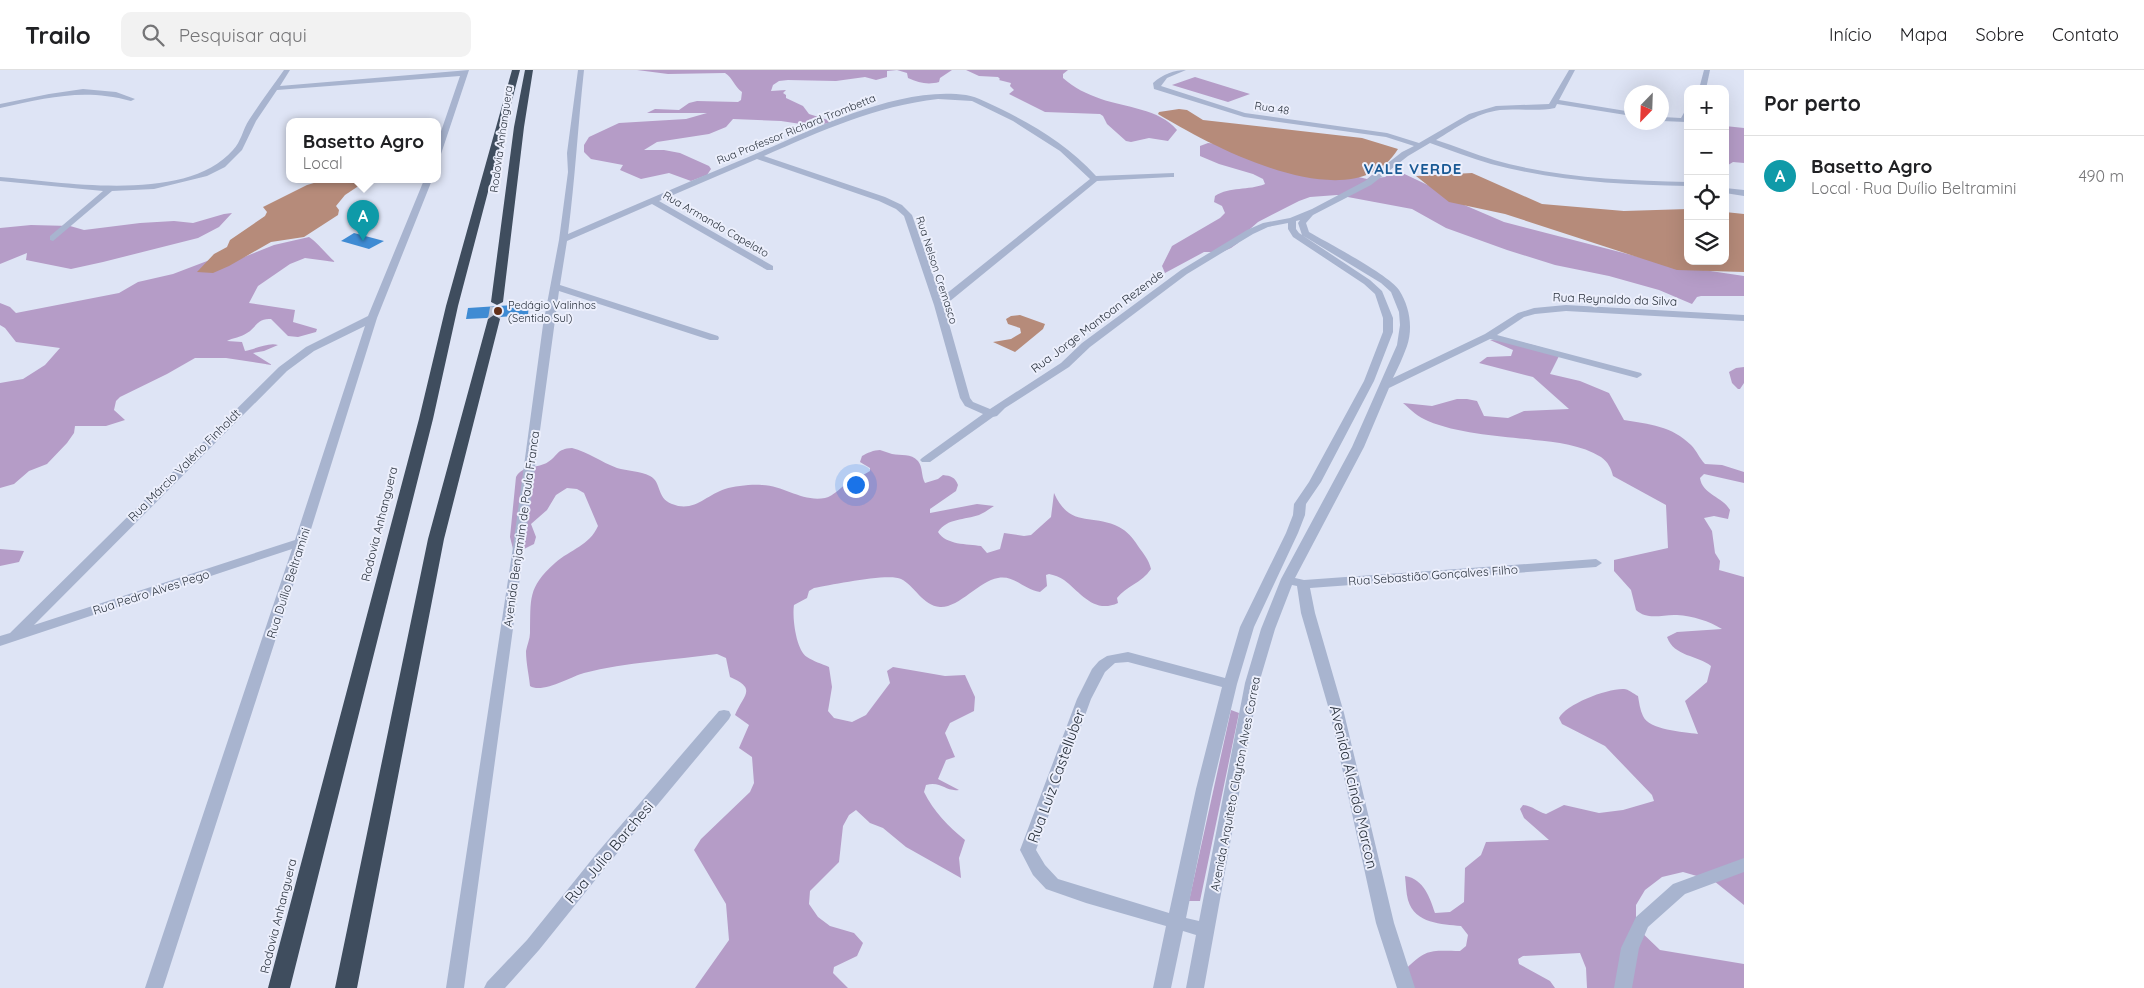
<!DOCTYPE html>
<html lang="pt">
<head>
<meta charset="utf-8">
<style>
	body { margin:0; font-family:Quicksand,sans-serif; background:#f2f2f2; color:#202124 }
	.controls { position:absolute; right:15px; top:15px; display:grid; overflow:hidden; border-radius:10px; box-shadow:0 5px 20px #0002 }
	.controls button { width:45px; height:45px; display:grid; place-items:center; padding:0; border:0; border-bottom:1px solid #e0e0e0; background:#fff; color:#202124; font:25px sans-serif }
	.compass { position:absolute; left:1624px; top:15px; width:45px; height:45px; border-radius:50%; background:#fff; box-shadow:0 5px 20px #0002; rotate:203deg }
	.you { position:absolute; left:855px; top:414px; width:18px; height:18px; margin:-12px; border:4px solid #fff; border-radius:50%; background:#1a73e8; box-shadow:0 0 0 8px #1a73e833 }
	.badge { display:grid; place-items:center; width:32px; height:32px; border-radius:50%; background:#1a73e8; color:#fff; font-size:16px; font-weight:700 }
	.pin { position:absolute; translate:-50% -41px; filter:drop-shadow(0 1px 2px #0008) }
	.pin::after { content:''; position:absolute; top:26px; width:18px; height:15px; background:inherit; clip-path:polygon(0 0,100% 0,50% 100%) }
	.popup { position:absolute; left:286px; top:48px; width:155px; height:65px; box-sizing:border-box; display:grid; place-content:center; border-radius:10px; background:#fff; filter:drop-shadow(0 1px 4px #0005); font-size:16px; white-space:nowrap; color:#757577 }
	.popup b { font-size:19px; color:#202124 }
	.popup::after { content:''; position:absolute; left:50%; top:100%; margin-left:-10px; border:10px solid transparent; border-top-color:#fff }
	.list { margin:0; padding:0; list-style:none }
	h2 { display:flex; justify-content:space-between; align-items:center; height:65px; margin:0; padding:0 20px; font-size:21px }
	h2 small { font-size:16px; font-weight:400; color:#757577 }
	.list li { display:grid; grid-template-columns:32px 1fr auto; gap:15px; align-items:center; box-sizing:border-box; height:80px; padding:0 20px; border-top:1px solid #e0e0e0 }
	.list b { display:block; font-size:19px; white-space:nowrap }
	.list p { margin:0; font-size:16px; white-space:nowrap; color:#757577 }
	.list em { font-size:16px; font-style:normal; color:#757577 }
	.icon { flex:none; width:28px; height:28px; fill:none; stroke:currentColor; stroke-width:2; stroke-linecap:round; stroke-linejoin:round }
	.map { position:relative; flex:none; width:1744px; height:918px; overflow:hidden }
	header { display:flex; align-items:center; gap:30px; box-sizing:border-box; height:70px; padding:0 25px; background:#fff; border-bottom:1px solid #e0e0e0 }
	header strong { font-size:24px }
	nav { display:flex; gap:28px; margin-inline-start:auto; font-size:18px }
	.search { width:350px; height:45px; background:#f2f2f2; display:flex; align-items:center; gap:12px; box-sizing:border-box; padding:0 18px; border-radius:10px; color:#757577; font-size:19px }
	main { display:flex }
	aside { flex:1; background:#fff }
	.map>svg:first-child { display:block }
	.green { fill:#b59cc7 }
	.water { fill:#b68b7a }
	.building { fill:#3f8bd3 }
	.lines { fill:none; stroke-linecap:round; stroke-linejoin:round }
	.highway-tunnel { stroke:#bac0d0; stroke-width:12; stroke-dasharray:12 5.5; stroke-linecap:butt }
	.minor { fill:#a8b4cf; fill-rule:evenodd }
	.highway { fill:#3f4d5e; fill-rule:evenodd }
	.poi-dot { fill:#633019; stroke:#eceffc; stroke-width:2 }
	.labels { text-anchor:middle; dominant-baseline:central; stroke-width:4; stroke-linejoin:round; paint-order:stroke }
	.far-street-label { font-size:11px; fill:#29313c; stroke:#eceffc }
	.far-poi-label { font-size:11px; fill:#29313c; stroke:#eceffc; text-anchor:start }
	.street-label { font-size:12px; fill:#29313c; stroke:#eceffc }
	.far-district-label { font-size:15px; font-weight:bold; letter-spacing:1px; fill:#195994; stroke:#eceffc }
	.near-street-label { font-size:15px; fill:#29313c; stroke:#eceffc }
</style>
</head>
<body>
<header>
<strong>Trailo</strong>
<div class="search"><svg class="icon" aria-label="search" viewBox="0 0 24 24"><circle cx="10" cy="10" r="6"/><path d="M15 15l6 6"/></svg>Pesquisar aqui</div>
<nav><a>Início</a><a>Mapa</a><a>Sobre</a><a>Contato</a></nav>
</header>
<main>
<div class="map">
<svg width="1744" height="918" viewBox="0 0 1744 918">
	<rect width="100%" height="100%" fill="#dee4f5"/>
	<!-- green -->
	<path class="green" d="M637 0H952L940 8 939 12C928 15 919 13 908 8L907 3 897 0 887 1V7L876 10 865 7 836 11 788 10 779 11 773 15 771 21 786 20 783 23 786 25V28L803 36 809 44 828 50 829 53 814 56 781 51 733 49 726 57 709 64 657 72 644 80H664L680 83 709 96 711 99 707 105 691 111 669 103 641 109 620 100 623 95 591 89 584 82V75L589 67 619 53 686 49 707 43H647L655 39 679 40 689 33 697 31 738 32 741 30 742 22C734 16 733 8 725 3L668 4Z
		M966 0H1068L1063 4V8C1074 18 1087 24 1101 29 1124 37 1160 39 1177 60L1168 71 1149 68 1131 72 1126 71 1107 54 1103 46 1100 44 1045 42 1009 24 1014 20 1010 16 1011 13 999 10 1000 9 998 7 979 6Z
		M1195 7 1250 24 1228 32 1172 15Z
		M1725 56 1744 58V93L1733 92 1725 97Z
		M1208 73 1219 74 1367 109 1372 105 1376 108 1385 107 1396 100 1434 118 1455 131 1504 152 1670 195 1744 206V226H1701L1697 227 1692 234 1659 220 1609 206 1555 195 1507 180 1446 158 1412 139 1337 125 1310 127 1299 131 1258 152 1241 167 1238 173 1231 178 1222 182H1204L1165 203 1162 196 1172 176 1220 148 1225 143 1222 136 1214 132 1215 126C1230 116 1248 121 1265 114L1263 109 1253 104 1219 94 1200 86V76Z
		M232 143 219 157 198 168 103 192 71 199 26 190 27 183 0 194V158L31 155 70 156 84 160 140 153 174 151 193 153 224 144Z
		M309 167C316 171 328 186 335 192L305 188 290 194 258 216 249 233 295 240 293 252 317 259 316 262 298 267 288 266 271 249C257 248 257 257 247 263 242 267 232 268 227 271L242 272 245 281C255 279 269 272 278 275L264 281 253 283 272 295 226 288H195L167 304 120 327 116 331 114 340 125 350 106 356H75L74 363 67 373 47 394 29 401 14 414 0 418V313L23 309 45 295 60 278 16 272 5 258 0 255V233L10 237 16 243 119 223 138 212 173 204 215 188 239 189 274 175Z
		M1490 270C1515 270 1536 274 1560 284L1550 304 1580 311 1609 323 1624 350C1649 354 1672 356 1691 375 1697 381 1699 388 1705 394L1722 395 1744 402V413L1704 404 1700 408C1702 424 1723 427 1730 440L1728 449 1714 446 1704 448 1712 461 1715 483 1720 491 1719 500 1744 507V835L1714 811 1683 802 1662 807 1645 820 1636 835V857L1660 880 1744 894V918H1587L1586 898 1580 883 1523 886 1518 889 1519 894 1550 911 1555 918H1408L1406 899C1427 878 1431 881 1460 881L1466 876 1468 865 1461 856C1442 854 1415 854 1408 830 1406 823 1406 814 1405 806 1424 809 1430 828 1435 843L1450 842 1464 832 1465 798 1481 785 1486 772 1549 770 1524 748 1520 739 1523 735C1533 736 1537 742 1546 744L1564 735 1599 743 1623 740 1654 731 1652 725 1605 676 1562 654 1559 648C1566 634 1608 618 1624 619 1628 619 1634 624 1638 626 1639 632 1640 640 1643 646 1649 660 1683 662 1698 664L1685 631 1707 612 1711 596C1698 585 1674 587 1667 567L1677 562 1722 559C1709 551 1693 546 1677 545 1663 544 1648 551 1636 540L1631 520 1614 501V490L1668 478 1666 435 1613 406C1611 398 1608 392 1601 387 1582 375 1556 372 1534 370 1501 366 1459 364 1428 351 1418 347 1411 340 1403 333L1432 336 1457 329H1467L1477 331 1484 346 1508 348 1524 341 1569 339 1533 307 1479 293 1487 287 1511 286 1513 280Z
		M1744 297V313L1740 319H1738L1732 313 1729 302 1736 298Z
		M572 378C588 382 601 392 617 398 627 401 640 401 650 406 662 412 656 428 672 434 694 443 706 425 725 419 735 416 752 414 762 415 785 416 802 432 825 428 834 426 842 416 850 411 857 408 864 405 870 401V398L860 392 862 386C867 383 874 380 880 380 884 381 888 383 892 384 901 386 911 383 918 391 923 397 921 406 925 413L938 409 943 405C951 406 955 407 958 415L956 421 930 439V443L977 434 994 436C989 439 984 443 979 445 965 450 947 448 938 462 946 475 967 474 981 476L987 483 1000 479 1004 463 1024 466 1031 465 1051 447 1054 423C1070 459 1092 443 1119 457 1127 461 1133 468 1138 476 1143 483 1149 490 1151 499 1142 513 1126 516 1117 528L1118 533C1094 544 1081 523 1064 510 1060 507 1054 505 1049 504L1046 505 1047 516 1040 522C1024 520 1015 505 998 508 979 511 959 538 940 537 923 536 914 515 901 509 888 503 832 515 814 518L809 521 807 528 794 535C792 547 796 580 807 587 813 591 822 594 829 597L832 617 828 641 834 648 852 652 866 645 890 613 887 601 893 597 945 606 965 605 975 627 974 641 950 653 945 663 955 687 946 690 938 709 959 720C945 722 942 711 926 715L924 722C934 742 948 756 965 770L959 788 961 808 906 777 883 758 870 753 856 740 849 745 843 756 839 792 810 821 809 834 818 847 830 856 854 863 863 873 857 886 834 897 833 903 848 918H695L729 870 726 834 694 780 701 769 750 722 754 713 752 687 739 678 749 655 735 645C743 625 758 619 730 607L726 588 717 584C674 590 626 592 584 603 570 607 542 624 530 616 529 605 526 593 526 581 527 575 530 569 530 563 531 529 527 518 555 493 571 479 589 476 598 456L584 423 577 419 567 418 556 425 547 440 531 454 536 467 534 474 524 479H513L510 467 516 407C523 394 538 399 548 392 559 385 556 379 572 378Z
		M0 479 24 481 19 492 0 496Z
		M1231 640 1239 643 1200 831H1189Z"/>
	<!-- water -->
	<path class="water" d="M1179 39 1187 40 1203 50 1362 68 1398 79C1353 153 1211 76 1158 44L1159 42Z
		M1472 103 1542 134 1624 141 1688 139V191H1725V142L1744 144V202L1677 200 1505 144 1449 132 1416 106Z
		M324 110H363V113L345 125 336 136 339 140 338 145 304 167 271 172 229 196 213 203 197 202 214 184 227 177 230 170 265 146 267 142 263 137 307 115Z
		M1020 245 1045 254 1043 259 1015 282 993 272 1011 269 1021 263 1020 258 1008 254 1006 249 1011 246Z"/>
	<!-- building -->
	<path class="building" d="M354 163 384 171 369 179 341 171Z
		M529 234 528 245 500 247 493 243 487 248 466 249 468 238Z"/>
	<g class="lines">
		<!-- highway-tunnel -->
		<path class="highway-tunnel" d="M494 249 497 232"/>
		<!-- minor -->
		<path class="minor" d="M284 0H290L280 16 469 0 441 84 437 86V73L460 6 277 20 256 51 242 80 225 97 207 106 154 119 112 121 53 171 50 170V166L103 121 0 111V107C63 112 186 134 233 80 241 72 243 59 249 50 260 33 272 17 284 0Z
			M578 0H584C578 55 575 110 568 164 627 138 686 113 746 88 808 62 897 15 966 25 978 27 990 34 1001 39 1037 57 1069 76 1096 106L1174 103V107H1171L1097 111 944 236 970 328 973 332 990 339 1061 293 1082 273 1181 200 1247 160 1263 153 1290 148 1312 139 1365 111 1402 82 1414 76 1386 67 1244 47 1154 19 1153 13C1163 4 1174 0 1186 0L1167 8 1161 16 1245 43 1387 63 1419 73 1469 44 1496 36 1549 34 1569 0H1575L1559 30 1632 42V46L1557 34 1555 38C1536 42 1518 38 1500 40 1476 43 1456 58 1436 70 1455 76 1474 84 1494 90 1557 108 1623 110 1688 112V116C1621 115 1556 111 1491 94 1471 88 1450 80 1430 73L1408 86 1371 115 1313 145 1306 153 1309 162C1328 173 1389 205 1399 220 1410 237 1413 258 1407 276 1403 287 1398 298 1393 308L1485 264 1518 243 1534 238 1566 235 1744 245V251L1566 241 1535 244 1524 247 1497 265 1641 303 1642 305 1637 308 1490 269 1389 318 1364 377 1295 508 1304 510 1596 489 1602 493 1596 497 1310 518 1315 543 1344 643 1394 853 1415 918H1397L1376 853 1330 643 1301 543 1297 516 1292 515 1275 559 1259 613 1204 918H1186L1196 865 1183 861 1171 918H1153L1166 856 1086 833 1046 819 1033 805 1020 780 1077 629 1092 599 1099 591 1107 586 1128 582 1225 608 1240 557 1286 463 1293 445 1294 434 1309 412 1364 311 1383 262V248L1375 224 1364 214 1293 167 1288 159V153L1268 157 1253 164 1187 204 1090 277 1069 297 1005 338 997 346 993 347 930 392H922L920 390 922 388 983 344 965 336 960 328 934 235 904 146 896 139 879 131 757 89 659 131 773 196V200H767L652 134 567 171 560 215 718 266 719 268 718 270H710L559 221 464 918H446L513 477 543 255 559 170 568 102 567 83ZM938 29 972 31 1013 51 1060 81 1090 109 941 228 912 145 902 135 885 127 764 86C821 61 876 36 938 29ZM1300 150 1298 153 1302 165 1381 213 1391 222 1399 242 1400 255 1397 275 1352 377 1281 509 1261 559 1245 613 1199 851 1186 848 1212 719 1237 614 1254 557 1298 463 1305 445 1306 434 1321 412 1374 311 1393 262V248L1382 221 1370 210 1299 163 1296 159V151ZM1128 592 1222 617 1196 719 1169 843 1058 809 1045 795 1036 780 1091 629 1105 602 1115 593Z
			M1704 0H1710L1706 19H1699Z
			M83 19 116 22 135 29 131 31C82 18 48 28 0 38V34L49 24Z
			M1685 41H1688L1686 52 1662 51V47L1681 48Z
			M424 110H432L377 248 307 472 163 918H145L292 479 0 576V566L10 563 279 297 306 277 368 246ZM365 256 295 470 34 555 287 301 314 281Z
			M1725 118 1744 120V126L1725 123Z
			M724 640 729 641 731 645 729 649 609 793 539 880 505 918H484L487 912 527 870 597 783 719 641Z
			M1744 788V802L1685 824 1648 857 1639 878 1632 918H1614L1621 878 1636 847 1673 814Z"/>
		<!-- highway -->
		<path class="highway" d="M512 0H520L458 236 433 349 290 918H268L419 349 446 236Z
			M525 0H533L524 57 503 232 497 235 491 232 514 57Z
			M494 245 500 249 444 469 357 918H335L428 469 488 249Z"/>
	</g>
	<!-- markers -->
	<circle class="poi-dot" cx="498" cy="241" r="5"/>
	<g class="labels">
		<!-- far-street labels -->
		<g class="far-street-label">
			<text transform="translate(1272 38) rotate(9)">Rua 48</text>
			<text transform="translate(796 59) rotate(-22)">Rua Professor Richard Trombetta</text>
			<text transform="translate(501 69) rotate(-82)">Rodovia Anhanguera</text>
			<text transform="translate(716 154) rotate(30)">Rua Armando Capelato</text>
			<text transform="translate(937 200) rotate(72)">Rua Nelson Cremasco</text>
		</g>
		<!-- far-poi labels -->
		<g class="far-poi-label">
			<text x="508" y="235">Pedágio Valinhos<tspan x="508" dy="13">(Sentido Sul)</tspan></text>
		</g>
		<!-- street labels -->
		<g class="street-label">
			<text transform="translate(1615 229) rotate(2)">Rua Reynaldo da Silva</text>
			<text transform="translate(1097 251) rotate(-37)">Rua Jorge Mantoan Rezende</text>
			<text transform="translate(184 395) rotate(-45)">Rua Márcio Valério Finholdt</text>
			<text transform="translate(379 454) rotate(-76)">Rodovia Anhanguera</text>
			<text transform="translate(521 459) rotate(-82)">Avenida Benjamim de Paula Franca</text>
			<text transform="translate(1433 505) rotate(-4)">Rua Sebastião Gonçalves Filho</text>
			<text transform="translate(288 513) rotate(-72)">Rua Duílio Beltramini</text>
			<text transform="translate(151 522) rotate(-18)">Rua Pedro Alves Pego</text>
			<text transform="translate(1235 714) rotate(-79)">Avenida Arquiteto Clayton Alves Correa</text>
			<text transform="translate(278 846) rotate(-76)">Rodovia Anhanguera</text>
		</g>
		<!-- far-district labels -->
		<g class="far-district-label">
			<text x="1413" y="98">VALE VERDE</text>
		</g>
		<!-- near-street labels -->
		<g class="near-street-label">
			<text transform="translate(1056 706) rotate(-70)">Rua Luiz Castelluber</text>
			<text transform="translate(1354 717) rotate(77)">Avenida Alcindo Marcon</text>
			<text transform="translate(609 782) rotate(-50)">Rua Julio Barchesi</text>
		</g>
	</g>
</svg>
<div class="controls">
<button>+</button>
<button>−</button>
<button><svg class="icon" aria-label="locate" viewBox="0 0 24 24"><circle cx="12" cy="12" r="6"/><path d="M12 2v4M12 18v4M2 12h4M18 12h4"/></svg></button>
<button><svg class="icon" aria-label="layers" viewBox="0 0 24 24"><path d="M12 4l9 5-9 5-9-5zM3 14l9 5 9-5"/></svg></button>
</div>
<svg class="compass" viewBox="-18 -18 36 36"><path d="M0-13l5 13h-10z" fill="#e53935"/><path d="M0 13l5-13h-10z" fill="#757577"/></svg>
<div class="you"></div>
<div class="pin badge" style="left:363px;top:171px;background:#0f9aa8">A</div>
<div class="popup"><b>Basetto Agro</b>Local</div>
</div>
<aside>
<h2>Por perto<small></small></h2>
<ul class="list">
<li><span class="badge" style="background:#0f9aa8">A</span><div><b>Basetto Agro</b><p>Local · Rua Duílio Beltramini</p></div><em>490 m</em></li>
</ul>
</aside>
</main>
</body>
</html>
